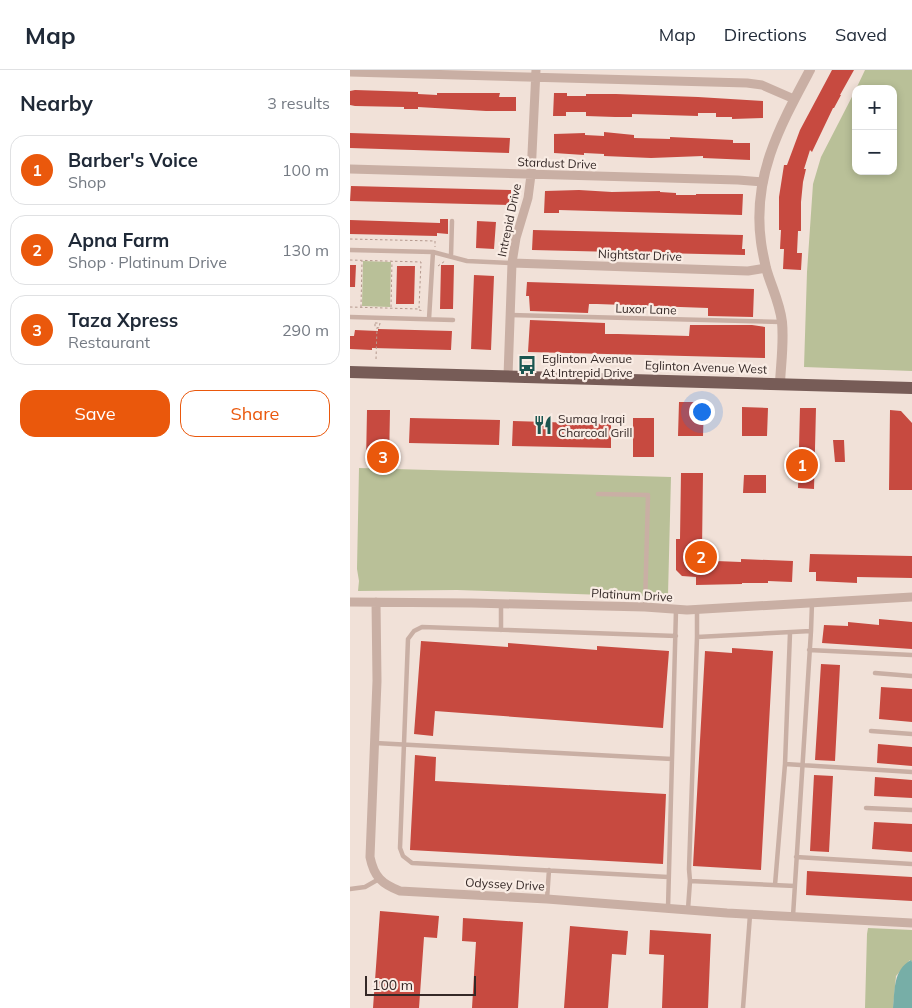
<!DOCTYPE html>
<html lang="en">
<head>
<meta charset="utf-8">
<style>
	body { margin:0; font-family:Mulish,sans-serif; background:#f6f6f7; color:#1f2937 }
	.controls { position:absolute; right:15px; top:15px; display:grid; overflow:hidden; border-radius:10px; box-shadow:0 2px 8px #0003 }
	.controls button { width:45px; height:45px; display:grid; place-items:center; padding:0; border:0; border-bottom:1px solid #e0e1e3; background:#fff; color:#1f2937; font:25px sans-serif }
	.scale { position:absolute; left:15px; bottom:12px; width:111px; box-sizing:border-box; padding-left:5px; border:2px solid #342826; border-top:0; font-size:14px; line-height:18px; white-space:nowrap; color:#342826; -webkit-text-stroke:4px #f9ece4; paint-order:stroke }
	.you { position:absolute; left:351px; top:341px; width:18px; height:18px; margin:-12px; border:4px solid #fff; border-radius:50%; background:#1a73e8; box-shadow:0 0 0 8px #1a73e833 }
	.badge { display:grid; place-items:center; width:32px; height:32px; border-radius:50%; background:#ea580c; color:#fff; font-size:16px; font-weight:700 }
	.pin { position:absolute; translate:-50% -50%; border:2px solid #fff; box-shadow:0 1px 5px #0006 }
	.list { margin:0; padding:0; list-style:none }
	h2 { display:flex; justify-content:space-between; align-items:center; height:65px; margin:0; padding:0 20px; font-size:21px }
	h2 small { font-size:16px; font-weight:400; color:#747a83 }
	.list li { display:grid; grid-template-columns:32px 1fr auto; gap:15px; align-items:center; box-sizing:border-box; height:70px; margin:0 10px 10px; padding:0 10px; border:1px solid #e0e1e3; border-radius:15px }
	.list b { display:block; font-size:19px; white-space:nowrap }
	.list p { margin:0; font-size:16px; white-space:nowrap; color:#747a83 }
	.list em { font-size:16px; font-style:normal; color:#747a83 }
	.actions { display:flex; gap:10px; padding:15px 20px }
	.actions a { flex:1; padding:11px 0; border:1px solid #ea580c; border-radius:15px; text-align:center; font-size:18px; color:#ea580c }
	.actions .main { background:#ea580c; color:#fff }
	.map { position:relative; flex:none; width:562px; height:938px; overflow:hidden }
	header { display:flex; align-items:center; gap:30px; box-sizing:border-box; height:70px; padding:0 25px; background:#fff; border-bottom:1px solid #e0e1e3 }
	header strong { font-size:24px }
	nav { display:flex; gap:28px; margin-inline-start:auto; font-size:18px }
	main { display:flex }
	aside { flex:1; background:#fff }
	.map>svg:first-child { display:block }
	.green { fill:#b9c098 }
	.water { fill:#77aea7 }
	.building { fill:#c74a40 }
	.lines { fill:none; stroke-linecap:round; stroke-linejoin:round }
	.path { stroke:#b5998e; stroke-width:1; stroke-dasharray:2.5 2.5; stroke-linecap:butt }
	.service { stroke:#c9afa4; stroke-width:4.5 }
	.minor { stroke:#c9afa4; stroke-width:9 }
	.tertiary { stroke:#c9afa4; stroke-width:10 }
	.primary { stroke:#775c57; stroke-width:12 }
	.labels { text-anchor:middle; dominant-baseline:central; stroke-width:4.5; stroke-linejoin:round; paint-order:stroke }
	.street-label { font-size:12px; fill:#342826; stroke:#f9ece4 }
	.poi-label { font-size:12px; fill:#342826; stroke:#f9ece4; text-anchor:start }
</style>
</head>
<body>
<header>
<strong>Map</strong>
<nav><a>Map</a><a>Directions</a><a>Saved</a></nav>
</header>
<main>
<aside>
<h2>Nearby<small>3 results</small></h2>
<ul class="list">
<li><span class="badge">1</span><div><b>Barber's Voice</b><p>Shop</p></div><em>100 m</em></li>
<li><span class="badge">2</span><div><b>Apna Farm</b><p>Shop · Platinum Drive</p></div><em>130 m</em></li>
<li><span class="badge">3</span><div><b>Taza Xpress</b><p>Restaurant</p></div><em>290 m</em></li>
</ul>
<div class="actions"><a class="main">Save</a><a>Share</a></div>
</aside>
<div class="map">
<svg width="562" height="938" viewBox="0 0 562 938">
	<rect width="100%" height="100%" fill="#f1e1d8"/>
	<!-- green -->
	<path class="green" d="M515 0H562V301L454 297 457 202 463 114 471 87 506 19V101H543V19H506Z
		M13 191 41 192 40 237 12 236Z
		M9 398 321 407 318 525 315 527 107 520 8 521 9 511 7 499Z
		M518 858 562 860V892L560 890 546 906 543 938H515L517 864Z"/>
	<!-- water -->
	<path class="water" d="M561 890 562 892V938H543C545 920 543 900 561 890Z"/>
	<!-- building -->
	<path class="building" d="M482 0H504L490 25H491L484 38H483L462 82 460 80 454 99H456L453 112 451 132V161H448L447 183H452L451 200 433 199 434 179H430L431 160H429V127L434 95H437L450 60Z
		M5 20 68 22V24L87 25V23H150L149 27H166V41H136L68 37V39H54V37L5 36 0 35V21Z
		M204 23H217V26H236V24H266L348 27 413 31V48L382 49V47H366V43H348V46L282 44V47H265L236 46V42H216V46H203Z
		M254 62 284 65V68L320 69V67L383 70V73H400V90L353 88V86L301 88 254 86V84L234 83V85L204 83V64L235 63V65L254 66Z
		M0 63 160 68 159 83 0 78Z
		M1 116 161 120V135L0 131Z
		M229 120 262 122 310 121V122L326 123V125H346V124H393L392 145 243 141 209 140V143H194L195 121Z
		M90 149H98V164L87 163V166L0 164V150L90 153Z
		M127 151 146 152 144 179 126 178Z
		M183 160 393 165 392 179H395V185L182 180Z
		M0 195H6L5 217H0Z
		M91 195H104L103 239H90Z
		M47 196H65L64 234H46Z
		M124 205 144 206 141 280 121 279Z
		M177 212 404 219 403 247 358 246V238L247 234H239L238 243 180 241 179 226H176Z
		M180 250 255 253V264H268L339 266 340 255H402L415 257V288L178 282Z
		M28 259 102 261 101 280 22 278V280L0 279V266H4L5 260 28 261Z
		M329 332H354L353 366H328Z
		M392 337 418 338 417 366H392Z
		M450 338H466L464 419 448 418Z
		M17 340H40L39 393 16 392Z
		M540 340 551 341 562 353V420H539Z
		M60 348 150 350 149 375 59 373Z
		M283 348H304V387H283Z
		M163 351 261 354V378L162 376Z
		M483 370H494L495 392H485Z
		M331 403H353L352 479 359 488H366V491L391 492V489L443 491 442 512 418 511V513H392V514L346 515V507L332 506 326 500V469H330Z
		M394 405H416V423H393Z
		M460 484 562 486V508L507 507V513L466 511V502H459Z
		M529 549 562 552V579L472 573 474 555 498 556V552L529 555Z
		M71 571 158 577V573L247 580V576L319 581 313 658 85 641 83 666 64 664Z
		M382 578 423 581 411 800 343 796 355 581 382 583Z
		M471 594 490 595 485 691 465 690Z
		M531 617 562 619V652L529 649Z
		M528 674 562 677V696L527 693Z
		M65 685 86 687 85 711 316 724 313 794 60 780Z
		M464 705 483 706 479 782 460 781Z
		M525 707 562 710V728L524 726Z
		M524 752 562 754V782L522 779Z
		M457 801 562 807V831L456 825Z
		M30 841 89 846 87 868 74 867 69 938H23Z
		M113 848 173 852 168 938H122L126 872 112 871Z
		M220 856 278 861 276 885 262 884 258 938H214Z
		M300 860 361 864 358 938H312L314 885 299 884Z"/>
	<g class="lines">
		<!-- path -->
		<path class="path" d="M0 169 85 171V177
			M0 190 71 192 69 238
			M88 196 95 191
			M0 237 69 239V240L74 241
			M11 237 12 191
			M41 237 42 191
			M25 253H30L29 258 25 257Z
			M26 289 27 258"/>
		<!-- service -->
		<path class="service" d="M0 180 83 182 117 191 162 193
			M101 186 102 151
			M160 245 431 252
			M0 247 103 250
			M79 249 83 182
			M248 424 298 425 295 537
			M347 540V567L461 561 462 533
			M151 560V534
			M459 580 562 585
			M525 603 562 606
			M521 661 562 664
			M25 673 322 689
			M435 694 562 702
			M516 738 562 740
			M446 787 562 794
			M318 807 62 793 53 786 50 778 58 569 64 561 72 557 326 566
			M340 811 339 799 347 567
			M425 815 435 694 440 563
			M0 819 15 817 29 809
			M197 829 199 800
			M318 838 326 540
			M338 839 340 811 445 816
			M443 846 461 561
			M393 938 400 845"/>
		<!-- minor -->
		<path class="minor" d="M0 2 397 13 412 15 444 29
			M0 99 388 110 413 112
			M162 193 398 201 416 198
			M158 306 162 193 166 168 178 128 181 105 186 0
			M0 532 122 533 295 537 337 540 562 527
			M26 532 27 611 20 787C24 807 32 814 50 821L197 829 377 843 562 853"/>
		<!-- tertiary -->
		<path class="tertiary" d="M430 313C431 293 434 272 432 252 430 233 421 216 416 198 414 189 412 180 411 172 402 106 430 56 460 0"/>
		<!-- primary -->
		<path class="primary" d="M0 302 562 318"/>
	</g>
	<!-- icons -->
	<defs>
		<g id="bus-bare" transform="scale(1.5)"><path d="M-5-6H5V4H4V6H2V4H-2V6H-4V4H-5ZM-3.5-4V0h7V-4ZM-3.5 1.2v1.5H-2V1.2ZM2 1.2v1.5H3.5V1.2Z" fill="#1b5650" stroke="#f9ece4" stroke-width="2.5" paint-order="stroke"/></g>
		<g id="restaurant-bare" transform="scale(1.5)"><path d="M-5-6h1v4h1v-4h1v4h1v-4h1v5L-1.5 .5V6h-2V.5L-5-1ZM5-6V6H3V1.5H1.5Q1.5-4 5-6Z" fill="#1b5650" stroke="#f9ece4" stroke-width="2.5" paint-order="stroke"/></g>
	</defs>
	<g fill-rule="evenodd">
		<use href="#bus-bare" x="177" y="295"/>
		<use href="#restaurant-bare" x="193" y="355"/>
	</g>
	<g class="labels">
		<!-- street labels -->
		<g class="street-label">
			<text transform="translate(207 93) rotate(2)">Stardust Drive</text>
			<text transform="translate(159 150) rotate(-78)">Intrepid Drive</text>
			<text transform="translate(290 185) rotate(2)">Nightstar Drive</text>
			<text transform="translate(296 239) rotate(2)">Luxor Lane</text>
			<text transform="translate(356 297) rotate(2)">Eglinton Avenue West</text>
			<text transform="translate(282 525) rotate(3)">Platinum Drive</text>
			<text transform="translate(155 814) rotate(3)">Odyssey Drive</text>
		</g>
		<!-- poi labels -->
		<g class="poi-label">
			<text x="192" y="288">Eglinton Avenue<tspan x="192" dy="14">At Intrepid Drive</tspan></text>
			<text x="208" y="348">Sumaq Iraqi<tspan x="208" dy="14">Charcoal Grill</tspan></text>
		</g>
	</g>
</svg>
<div class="controls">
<button>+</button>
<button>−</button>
</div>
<div class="scale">100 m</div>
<div class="you"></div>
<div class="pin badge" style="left:452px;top:395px">1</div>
<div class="pin badge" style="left:351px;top:487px">2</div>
<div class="pin badge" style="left:33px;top:387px">3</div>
</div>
</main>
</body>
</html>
